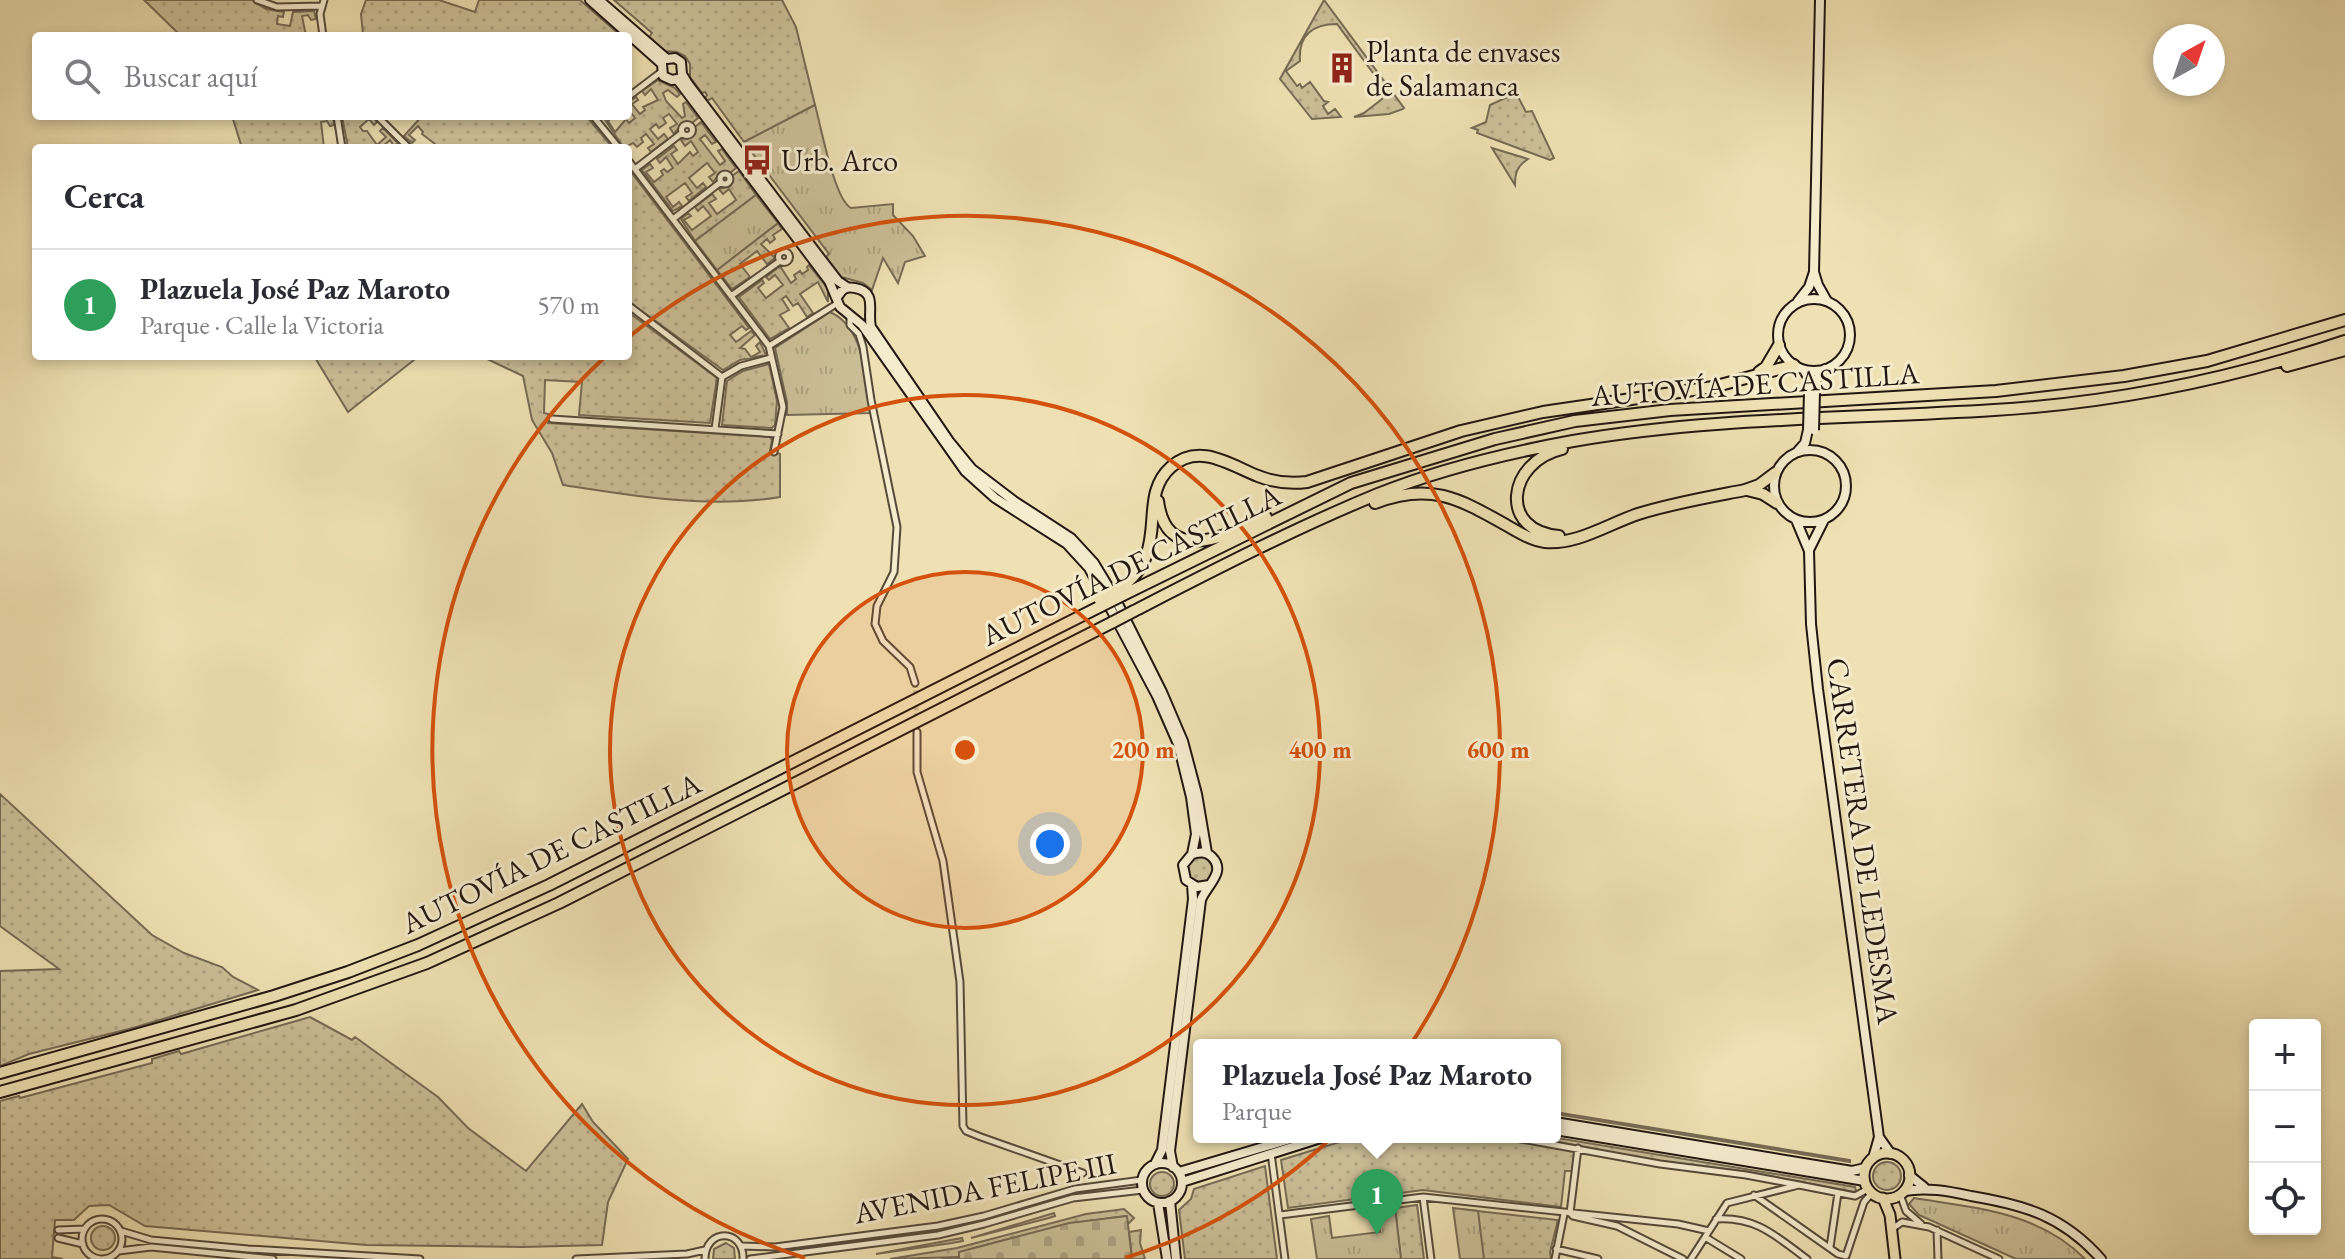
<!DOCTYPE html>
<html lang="es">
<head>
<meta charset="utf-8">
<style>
	body { margin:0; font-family:"EB Garamond",serif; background:#f7f7f7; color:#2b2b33 }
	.controls { position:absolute; right:24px; bottom:24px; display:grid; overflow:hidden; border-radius:8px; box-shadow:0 4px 12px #0003 }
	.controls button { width:72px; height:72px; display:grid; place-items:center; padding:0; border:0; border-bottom:2px solid #e1e1e2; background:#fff; color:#2b2b33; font:40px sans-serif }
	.compass { position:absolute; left:2153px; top:24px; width:72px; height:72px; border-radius:50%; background:#fff; box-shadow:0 4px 12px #0003; rotate:40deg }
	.you { position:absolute; left:1050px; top:844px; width:28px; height:28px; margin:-20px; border:6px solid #fff; border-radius:50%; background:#1a73e8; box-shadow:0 0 0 12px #1a73e833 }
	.badge { display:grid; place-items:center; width:52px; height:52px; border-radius:50%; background:#8f2418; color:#fff; font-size:26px; font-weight:700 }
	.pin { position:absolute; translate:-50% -66px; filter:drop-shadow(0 2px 4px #0008) }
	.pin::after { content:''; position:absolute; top:42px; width:28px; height:24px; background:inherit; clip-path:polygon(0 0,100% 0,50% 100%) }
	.popup { position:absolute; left:1193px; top:1039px; width:368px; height:104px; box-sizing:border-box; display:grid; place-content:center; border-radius:8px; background:#fff; filter:drop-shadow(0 2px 6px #0005); font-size:26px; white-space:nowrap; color:#7c7c81 }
	.popup b { font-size:30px; color:#2b2b33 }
	.popup::after { content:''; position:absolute; left:50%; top:100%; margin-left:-16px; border:16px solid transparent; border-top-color:#fff }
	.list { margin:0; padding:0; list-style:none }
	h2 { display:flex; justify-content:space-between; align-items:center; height:104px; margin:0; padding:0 32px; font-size:34px }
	h2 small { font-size:26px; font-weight:400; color:#7c7c81 }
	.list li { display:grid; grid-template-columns:52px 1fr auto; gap:24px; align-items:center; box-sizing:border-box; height:112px; padding:0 32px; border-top:2px solid #e1e1e2 }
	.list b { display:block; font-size:30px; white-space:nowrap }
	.list p { margin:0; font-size:26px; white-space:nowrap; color:#7c7c81 }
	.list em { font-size:26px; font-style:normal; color:#7c7c81 }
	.icon { flex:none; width:44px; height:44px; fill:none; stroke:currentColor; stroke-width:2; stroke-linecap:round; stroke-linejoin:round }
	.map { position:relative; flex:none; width:2345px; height:1259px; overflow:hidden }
	.search { position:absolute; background:#fff; box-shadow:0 4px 12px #0003; left:32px; top:32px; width:600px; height:88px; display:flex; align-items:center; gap:20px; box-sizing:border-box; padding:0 28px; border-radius:8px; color:#7c7c81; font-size:30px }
	.panel { position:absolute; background:#fff; box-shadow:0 4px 12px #0003; left:32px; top:144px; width:600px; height:216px; border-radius:8px }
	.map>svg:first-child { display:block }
	.grass { fill:url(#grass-dots); stroke:#776b55; stroke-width:2 }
	.cemetery { fill:url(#cemetery-stones); stroke:#776b55; stroke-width:2 }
	.park { fill:url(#park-tufts); stroke:#776b55; stroke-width:2 }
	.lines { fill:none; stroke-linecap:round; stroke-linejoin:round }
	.minor-tunnel { stroke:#c6b993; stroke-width:5; stroke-dasharray:5 2.5; stroke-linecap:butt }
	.minor-casing { stroke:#554a3a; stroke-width:9 }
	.secondary-casing { stroke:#221712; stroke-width:12 }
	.trunk-casing { stroke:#221712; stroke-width:13 }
	.motorway-casing { stroke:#221712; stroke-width:14 }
	.minor { stroke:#f5ecce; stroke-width:5 }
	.secondary { stroke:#f5ecce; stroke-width:8 }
	.trunk { stroke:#efe1b3; stroke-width:9 }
	.motorway { stroke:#efe1b3; stroke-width:10 }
	.secondary-bridge-casing { stroke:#221712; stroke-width:12; stroke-linecap:butt }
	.motorway-bridge-casing { stroke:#221712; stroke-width:14; stroke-linecap:butt }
	.secondary-bridge { stroke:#f5ecce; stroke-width:8 }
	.motorway-bridge { stroke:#efe1b3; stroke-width:10 }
	.ring { fill:none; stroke:#d4520d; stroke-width:4 }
	.labels { text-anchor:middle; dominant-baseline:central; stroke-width:6; stroke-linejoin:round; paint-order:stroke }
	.poi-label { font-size:30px; fill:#221712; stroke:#f5ecce; text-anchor:start }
	.street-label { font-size:30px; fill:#221712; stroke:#f5ecce }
	.centre { fill:#d4520d; stroke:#f5ecce; stroke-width:4 }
	.ring-label { font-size:24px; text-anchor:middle; font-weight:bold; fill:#d4520d; stroke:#f5ecce; stroke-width:6; stroke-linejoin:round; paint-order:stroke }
</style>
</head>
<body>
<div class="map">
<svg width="2345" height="1259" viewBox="0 0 2345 1259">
	<defs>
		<pattern id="grass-dots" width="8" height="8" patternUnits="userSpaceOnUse" patternTransform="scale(2)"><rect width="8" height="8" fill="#ccbf98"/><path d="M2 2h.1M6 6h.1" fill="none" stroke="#afa382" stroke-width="1.8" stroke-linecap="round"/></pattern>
		<pattern id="cemetery-stones" width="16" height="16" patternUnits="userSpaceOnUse" patternTransform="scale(2)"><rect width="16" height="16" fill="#ccbf98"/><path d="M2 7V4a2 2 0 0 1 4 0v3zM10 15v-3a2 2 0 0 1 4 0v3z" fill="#afa382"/></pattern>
		<pattern id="park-tufts" width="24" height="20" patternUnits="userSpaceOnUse" patternTransform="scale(2)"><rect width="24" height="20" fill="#ccbf98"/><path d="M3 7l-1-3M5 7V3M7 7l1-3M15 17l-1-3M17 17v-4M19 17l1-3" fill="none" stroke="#afa382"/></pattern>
	</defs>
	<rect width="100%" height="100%" fill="#efe1b3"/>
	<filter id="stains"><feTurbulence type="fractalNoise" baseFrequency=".0025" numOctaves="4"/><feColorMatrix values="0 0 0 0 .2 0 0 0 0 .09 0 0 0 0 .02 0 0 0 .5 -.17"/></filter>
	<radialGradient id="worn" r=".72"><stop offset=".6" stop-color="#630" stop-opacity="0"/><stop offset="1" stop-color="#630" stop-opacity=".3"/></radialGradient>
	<!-- grass -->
	<path class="grass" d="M144 0H252L266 9 284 12 283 17 278 16 277 24 290 26 293 12 314 11 316 19 311 20 308 15 302 16 306 36H181Z
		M366 0H439L475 12 479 0H580L621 36H356L363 34 361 14Z
		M614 0H782L796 27 815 105 744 142 712 98 707 101 705 98 707 95 705 92 702 93 690 77V64L685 56 677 52 665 51 649 37 652 33Z
		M1324 0 1404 108 1403 109 1389 114 1354 117 1364 113 1382 99 1384 88 1337 24C1313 24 1298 35 1300 61L1286 71 1297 86 1300 84 1302 88 1310 82 1324 101 1328 102 1323 106 1328 114 1335 109 1341 117 1312 119 1280 79Z
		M658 80 675 88 680 94 677 97 668 90 663 93 666 101 682 118 685 116 683 104 686 102 698 118 692 123H682L674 134 670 128 677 124 669 114 663 118 666 123 659 128 656 124 650 129 658 139 664 134 668 139 651 152 648 148 654 144 646 134 641 138 643 142 637 147 633 143 624 148 605 120 613 116 608 121 615 132 626 119 629 123 635 118 628 109V102L636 97 638 100 632 104 640 114 645 110 643 107 658 100 651 89 645 95 642 91Z
		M1516 93 1526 112 1532 111 1554 158 1550 160 1477 133 1478 130 1472 128 1486 122 1490 105Z
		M232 116H333L334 125 330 126 327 121 321 122 324 148H242Z
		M342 116H372L377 122 374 125 369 119 360 127 363 131H367L377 145 386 137 380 131 383 128 398 143 394 146 390 140 381 148H348Z
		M422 116H586L613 148H431L435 144 422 134 423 132 418 126 409 135 415 140 412 143 404 136Z
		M701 122 716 142 712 144 705 135 700 139 720 165 725 161 718 151 722 149 736 168 730 173 721 172 713 182 709 177 715 173 707 163 689 178 697 188 703 183 706 187 689 201 686 197 692 193 685 183 666 197 673 207 679 202 682 206 673 211 642 170 650 164 653 168 646 172 654 182 663 175 661 171 664 169 667 172 673 168 666 157 660 163 657 159 674 146 677 150 671 154 678 164 690 152 693 156 698 152 691 141 685 146 681 140 693 135 695 127Z
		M1492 148 1528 159C1517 166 1515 173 1515 185Z
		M628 168 749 328 746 330 742 326 730 335 736 342 751 331 755 335 740 348 745 349 751 357 760 352 756 346 760 342 766 355 740 360 723 370 628 301Z
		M739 171 756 195 695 241 681 219 688 213 691 216 684 220 692 230 711 216 703 206 698 211 695 207 712 194 716 199 709 203 717 214 736 200 729 189 723 194 719 189 730 186 732 176Z
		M778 223 782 229 773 235 775 239 770 243 767 239 761 244 775 258 767 264 757 251 740 264 750 277 732 289 717 270Z
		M809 265 828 289V302L818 282 800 294 813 313 807 317 798 303 793 306 786 296 782 299 789 310 780 315 789 328 770 339 739 297 762 280 764 283 758 288 766 298 783 285 775 275 769 280 766 277 780 266 791 283 796 279 794 275 800 271 802 274 808 270 807 267Z
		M628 312 717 378 710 423 579 415 582 382 545 380 544 413 548 414V423L770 437 772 440 770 451 780 454V497C709 509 634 496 563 485L552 453 532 420 523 376 481 356H628Z
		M314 356H419L348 412Z
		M769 364 777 401 775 425 772 428 722 425 727 381 743 371Z
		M0 794 152 935 184 953 222 967 233 977 258 990 133 1028 29 1054 0 1066V971L59 969 0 926Z
		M1187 870a13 13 0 1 1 26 0a13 13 0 1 1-26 0Z
		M310 1017 352 1040 355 1037 438 1097 468 1128 526 1171 582 1104 593 1122 628 1159 608 1202 602 1245 522 1247 366 1245 145 1226 109 1205 89 1206 74 1220H55L52 1257 63 1259H0V1101L19 1096 20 1098 152 1063V1059L179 1051 181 1054Z
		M1555 1112 1850 1160V1162L1555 1114Z
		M1356 1137H1497L1576 1150 1573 1171H1565L1561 1207 1423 1190 1288 1208 1281 1160Z
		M1533 1137H1551L1855 1187 1856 1191 1854 1192 1749 1172 1653 1160Z
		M1873 1176a14 14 0 1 1 28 0a14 14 0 1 1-28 0Z
		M1265 1166 1277 1259H1185L1179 1210 1191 1199 1194 1189Z
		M1150 1184a12 12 0 1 1 24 0a12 12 0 1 1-24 0Z
		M1417 1205 1424 1259H1401L1395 1208Z
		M1124 1209 1134 1218 1128 1224 1126 1216C1069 1222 1015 1237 960 1252V1257L890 1259 957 1248 1086 1214Z
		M1460 1209 1558 1220 1550 1252 1551 1259H1474Z
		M1054 1213 1055 1216 1049 1218 971 1238Z
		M91 1238a12 12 0 1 1 24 0a12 12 0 1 1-24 0Z
		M1141 1230 1140 1243 1145 1259H1132L1129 1232Z
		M962 1238 963 1241 952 1243 876 1254Z
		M726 1243 734 1248 735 1259H713L714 1249Z"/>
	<!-- cemetery -->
	<path class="cemetery" d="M1127 1216 1132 1259H941L959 1257V1252L1069 1223Z"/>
	<!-- park -->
	<path class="park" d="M815 105C821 126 834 199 851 208L893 204V215L913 236 925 256 905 262 898 283 883 258 872 290 863 283 841 277 826 257 829 254 744 142Z
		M756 195 778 223 717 270 695 241Z
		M830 312C866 328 864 379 872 413L787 415V402L775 348Z
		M1914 1198C1976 1208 2039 1212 2085 1259H2016L1919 1215 1909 1204Z
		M1395 1208 1401 1259H1317L1311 1219 1329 1216 1332 1238 1380 1232 1377 1210Z
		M1453 1208 1478 1211 1484 1259H1460Z"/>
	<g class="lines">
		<!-- minor-tunnel -->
		<path class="minor-tunnel" d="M915 683 917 732"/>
		<!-- minor casing -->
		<g class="minor-casing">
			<path id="minor" d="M257 0 277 7 321 6
				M323 36 320 14 324 0
				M628 97 661 72
				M337 116 342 148
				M377 116 409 148
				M593 116 619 148
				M681.5 130a5.5 5.5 0 1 1 11 0a5.5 5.5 0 1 1-11 0Z
				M628 160 769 346 783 407 774 452
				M635 169 682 133
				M720 179a5 5 0 1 1 10 0a5 5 0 1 1-10 0Z
				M673 219 721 182
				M778.5 257a5.5 5.5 0 1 1 11 0a5.5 5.5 0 1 1-11 0Z
				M731 296 780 261
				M628 305 722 377
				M850 317V325L859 334 863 347 871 400 897 527 894 572 877 606 875 624 883 641 910 667 915 683
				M769 346 838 303
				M722 377 741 366 771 358
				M552 419 778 434
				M715 429 722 377
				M917 732V772L943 861 960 982 963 1126 966 1131 981 1137 1083 1173
				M1510 1137 1660 1164 1746 1175 1799 1185
				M1578 1148 1570 1213 1573 1216 1617 1226 1683 1259
				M1271 1153 1285 1259
				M1900 1194 1906 1211 1921 1224
				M1754 1195 1838 1254
				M1423 1197 1431 1259
				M1280 1215 1423 1197 1678 1224 1709 1231
				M1716 1219C1756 1216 1777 1237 1807 1259
				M82 1239a20 20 0 1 1 40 0a20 20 0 1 1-40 0Z
				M1892 1229 1902 1222 1929 1227 1999 1259
				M58 1230 84 1229
				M1937 1230 1938 1259
				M121 1231 151 1240 248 1249 420 1259
				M1705 1237 1741 1259
				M58 1238 83 1244
				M742 1246 775 1247 938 1226 984 1216 1075 1189 1142 1180
				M1830 1247 1838 1193
				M1556 1249 1598 1259
				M119 1251 151 1247 273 1259
				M1838 1254 1846 1256 1864 1202 1872 1193
				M576 1259 687 1254 705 1250
				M705 1259C705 1228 744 1228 743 1259
				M750 1259 938 1235 984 1224 1073 1198 1143 1190
				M1555 1259 1564 1214
				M1691 1259 1727 1203 1799 1185 1855 1196 1868 1189"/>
		</g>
		<!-- secondary casing -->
		<g class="secondary-casing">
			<path id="secondary" d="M590 0 662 64 663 76 672 80 677 79
				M599 0 667 59 675 58 681 62 682 74 688 84 821 259 838 281 847 287
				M677 79 829 281 840 307 862 325 965 471 995 498 1067 544 1089 568 1157 696 1178 744 1191 797 1196 834 1192 854
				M1814 272 1818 285 1827 301
				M838 296C842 289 846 286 855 288 878 292 867 311 871 327L949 441 972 469 1014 501 1071 538 1094 563 1114 596 1162 692 1183 741 1197 794 1207 853
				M1778 335a36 36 0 1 1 72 0a36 36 0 1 1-72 0Z
				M1798 301 1809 287 1814 272 1820 0
				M1804 370 1809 379V392
				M1815 392 1817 379 1825 369
				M1774 486a36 36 0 1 1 72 0a36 36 0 1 1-72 0Z
				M1798 451 1805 443 1808 430
				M1796 520 1809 551 1811 624 1818 689 1879 1137 1873 1158
				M1809 550 1824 520
				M1555 1122 1852 1171 1865 1168
				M1555 1130 1865 1181
				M1879 1137 1891 1154
				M1142 1183a20 20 0 1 1 40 0a20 20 0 1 1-40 0Z
				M1155 1164 1162 1150 1193 899 1192 885
				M1173 1167 1170 1151 1201 900C1206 886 1227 872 1212 857 1206 851 1200 852 1192 854L1183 865 1186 880 1197 887 1209 885
				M1179 1172 1297 1137
				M1909 1175 1924 1187
				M1182 1182 1324 1137
				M1904 1191C1927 1187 1948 1191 1971 1196 2025 1205 2063 1216 2101 1259
				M1170 1201 1176 1259
				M1158 1203 1167 1259"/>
		</g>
		<!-- trunk casing -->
		<g class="trunk-casing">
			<path id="trunk" d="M1864 1176a23 23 0 1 1 46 0a23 23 0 1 1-46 0Z
				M1883 1198 1890 1215 1895 1259"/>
		</g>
		<!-- motorway casing -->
		<g class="motorway-casing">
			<path id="motorway" d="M2287 366 2345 350
				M1759 372 1766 367 1779 345
				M1747 490 1763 494 1777 503
				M1158 501C1167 569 1231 533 1266 517
				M1375 503C1430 482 1458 498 1506 525 1518 532 1531 540 1545 542 1577 545 1608 524 1638 514 1673 503 1709 497 1745 490L1759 485 1775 473
				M1559 536C1498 531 1507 462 1562 449
				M1120 588C1173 551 1135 499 1171 467 1199 442 1230 465 1258 476 1273 482 1291 484 1307 482L1461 431 1543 412 1713 387 1794 365
				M1123 595 1351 483 1495 439 1575 421 1670 410 1996 391 2124 376 2207 361 2345 320
				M1134 611C1214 570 1295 528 1378 494 1440 469 1507 453 1573 441 1711 417 1854 419 1994 410 2114 403 2231 379 2345 341
				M0 1073 274 996 348 972 418 945 549 885 1101 606
				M0 1092 296 1010 427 963 559 903 1113 622"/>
		</g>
		<!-- minor -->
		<use href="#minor" class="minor"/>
		<!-- secondary -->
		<use href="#secondary" class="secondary"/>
		<!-- trunk -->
		<use href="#trunk" class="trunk"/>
		<!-- motorway -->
		<use href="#motorway" class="motorway"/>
		<!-- secondary-bridge casing -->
		<g class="secondary-bridge-casing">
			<path id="secondary-bridge" d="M1808 430 1809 392
				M1814 430 1815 392"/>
		</g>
		<!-- motorway-bridge casing -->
		<g class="motorway-bridge-casing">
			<path id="motorway-bridge" d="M1099 599 1120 588
				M1101 606 1123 595
				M1113 622 1134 611"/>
		</g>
		<!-- secondary-bridge -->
		<use href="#secondary-bridge" class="secondary-bridge"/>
		<!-- motorway-bridge -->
		<use href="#motorway-bridge" class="motorway-bridge"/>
	</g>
	<!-- distance rings -->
	<circle cx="965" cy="750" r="178" fill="#d4520d" fill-opacity=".12"/>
	<g class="ring">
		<circle cx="965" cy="750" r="178"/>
		<circle cx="965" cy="750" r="355"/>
		<path d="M805 1258A533 533 0 0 1 605 357M630 336A533 533 0 1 1 1125 1258"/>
	</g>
	<!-- icons -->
	<defs>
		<g id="building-bare" transform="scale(2.4)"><path d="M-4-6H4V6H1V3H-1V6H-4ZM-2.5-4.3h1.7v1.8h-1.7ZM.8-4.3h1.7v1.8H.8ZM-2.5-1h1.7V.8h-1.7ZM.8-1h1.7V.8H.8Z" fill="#8f2418" stroke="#f5ecce" stroke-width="2.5" paint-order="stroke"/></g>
		<g id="bus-bare" transform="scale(2.4)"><path d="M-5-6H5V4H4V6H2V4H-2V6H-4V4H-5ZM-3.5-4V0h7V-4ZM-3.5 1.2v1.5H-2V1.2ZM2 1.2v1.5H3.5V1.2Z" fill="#8f2418" stroke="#f5ecce" stroke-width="2.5" paint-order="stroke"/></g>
	</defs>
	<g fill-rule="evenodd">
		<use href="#building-bare" x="1342" y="68"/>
		<use href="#bus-bare" x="757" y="160"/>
	</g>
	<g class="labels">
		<!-- poi labels -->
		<g class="poi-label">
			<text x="1366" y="51">Planta de envases<tspan x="1366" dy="34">de Salamanca</tspan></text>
			<text x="781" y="160">Urb. Arco</text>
		</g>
		<!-- street labels -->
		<g class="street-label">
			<text transform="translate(1755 384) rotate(-4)">AUTOVÍA DE CASTILLA</text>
			<text transform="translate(1131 565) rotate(-26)">AUTOVÍA DE CASTILLA</text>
			<text transform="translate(1863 841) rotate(82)">CARRETERA DE LEDESMA</text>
			<text transform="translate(551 853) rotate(-26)">AUTOVÍA DE CASTILLA</text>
			<text transform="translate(985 1188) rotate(-11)">AVENIDA FELIPE III</text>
		</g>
	</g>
	<circle cx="965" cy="750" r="12" class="centre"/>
	<g class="ring-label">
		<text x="1143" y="758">200 m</text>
		<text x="1320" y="758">400 m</text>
		<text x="1498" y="758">600 m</text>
	</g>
	<rect width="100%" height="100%" filter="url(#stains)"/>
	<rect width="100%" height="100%" fill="url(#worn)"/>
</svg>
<div class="controls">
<button>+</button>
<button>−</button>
<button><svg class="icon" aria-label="locate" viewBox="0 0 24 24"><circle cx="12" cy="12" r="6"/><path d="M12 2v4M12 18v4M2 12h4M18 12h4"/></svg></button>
</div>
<svg class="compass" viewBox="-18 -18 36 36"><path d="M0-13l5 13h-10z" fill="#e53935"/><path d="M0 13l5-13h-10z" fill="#7c7c81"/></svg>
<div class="you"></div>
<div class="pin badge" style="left:1377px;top:1235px;background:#2e9e5b">1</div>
<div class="popup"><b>Plazuela José Paz Maroto</b>Parque</div>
<div class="search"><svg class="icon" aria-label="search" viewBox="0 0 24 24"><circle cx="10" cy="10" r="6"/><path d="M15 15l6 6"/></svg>Buscar aquí</div>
<section class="panel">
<h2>Cerca<small></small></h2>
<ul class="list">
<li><span class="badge" style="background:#2e9e5b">1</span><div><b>Plazuela José Paz Maroto</b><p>Parque · Calle la Victoria</p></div><em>570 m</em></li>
</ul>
</section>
</div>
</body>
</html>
